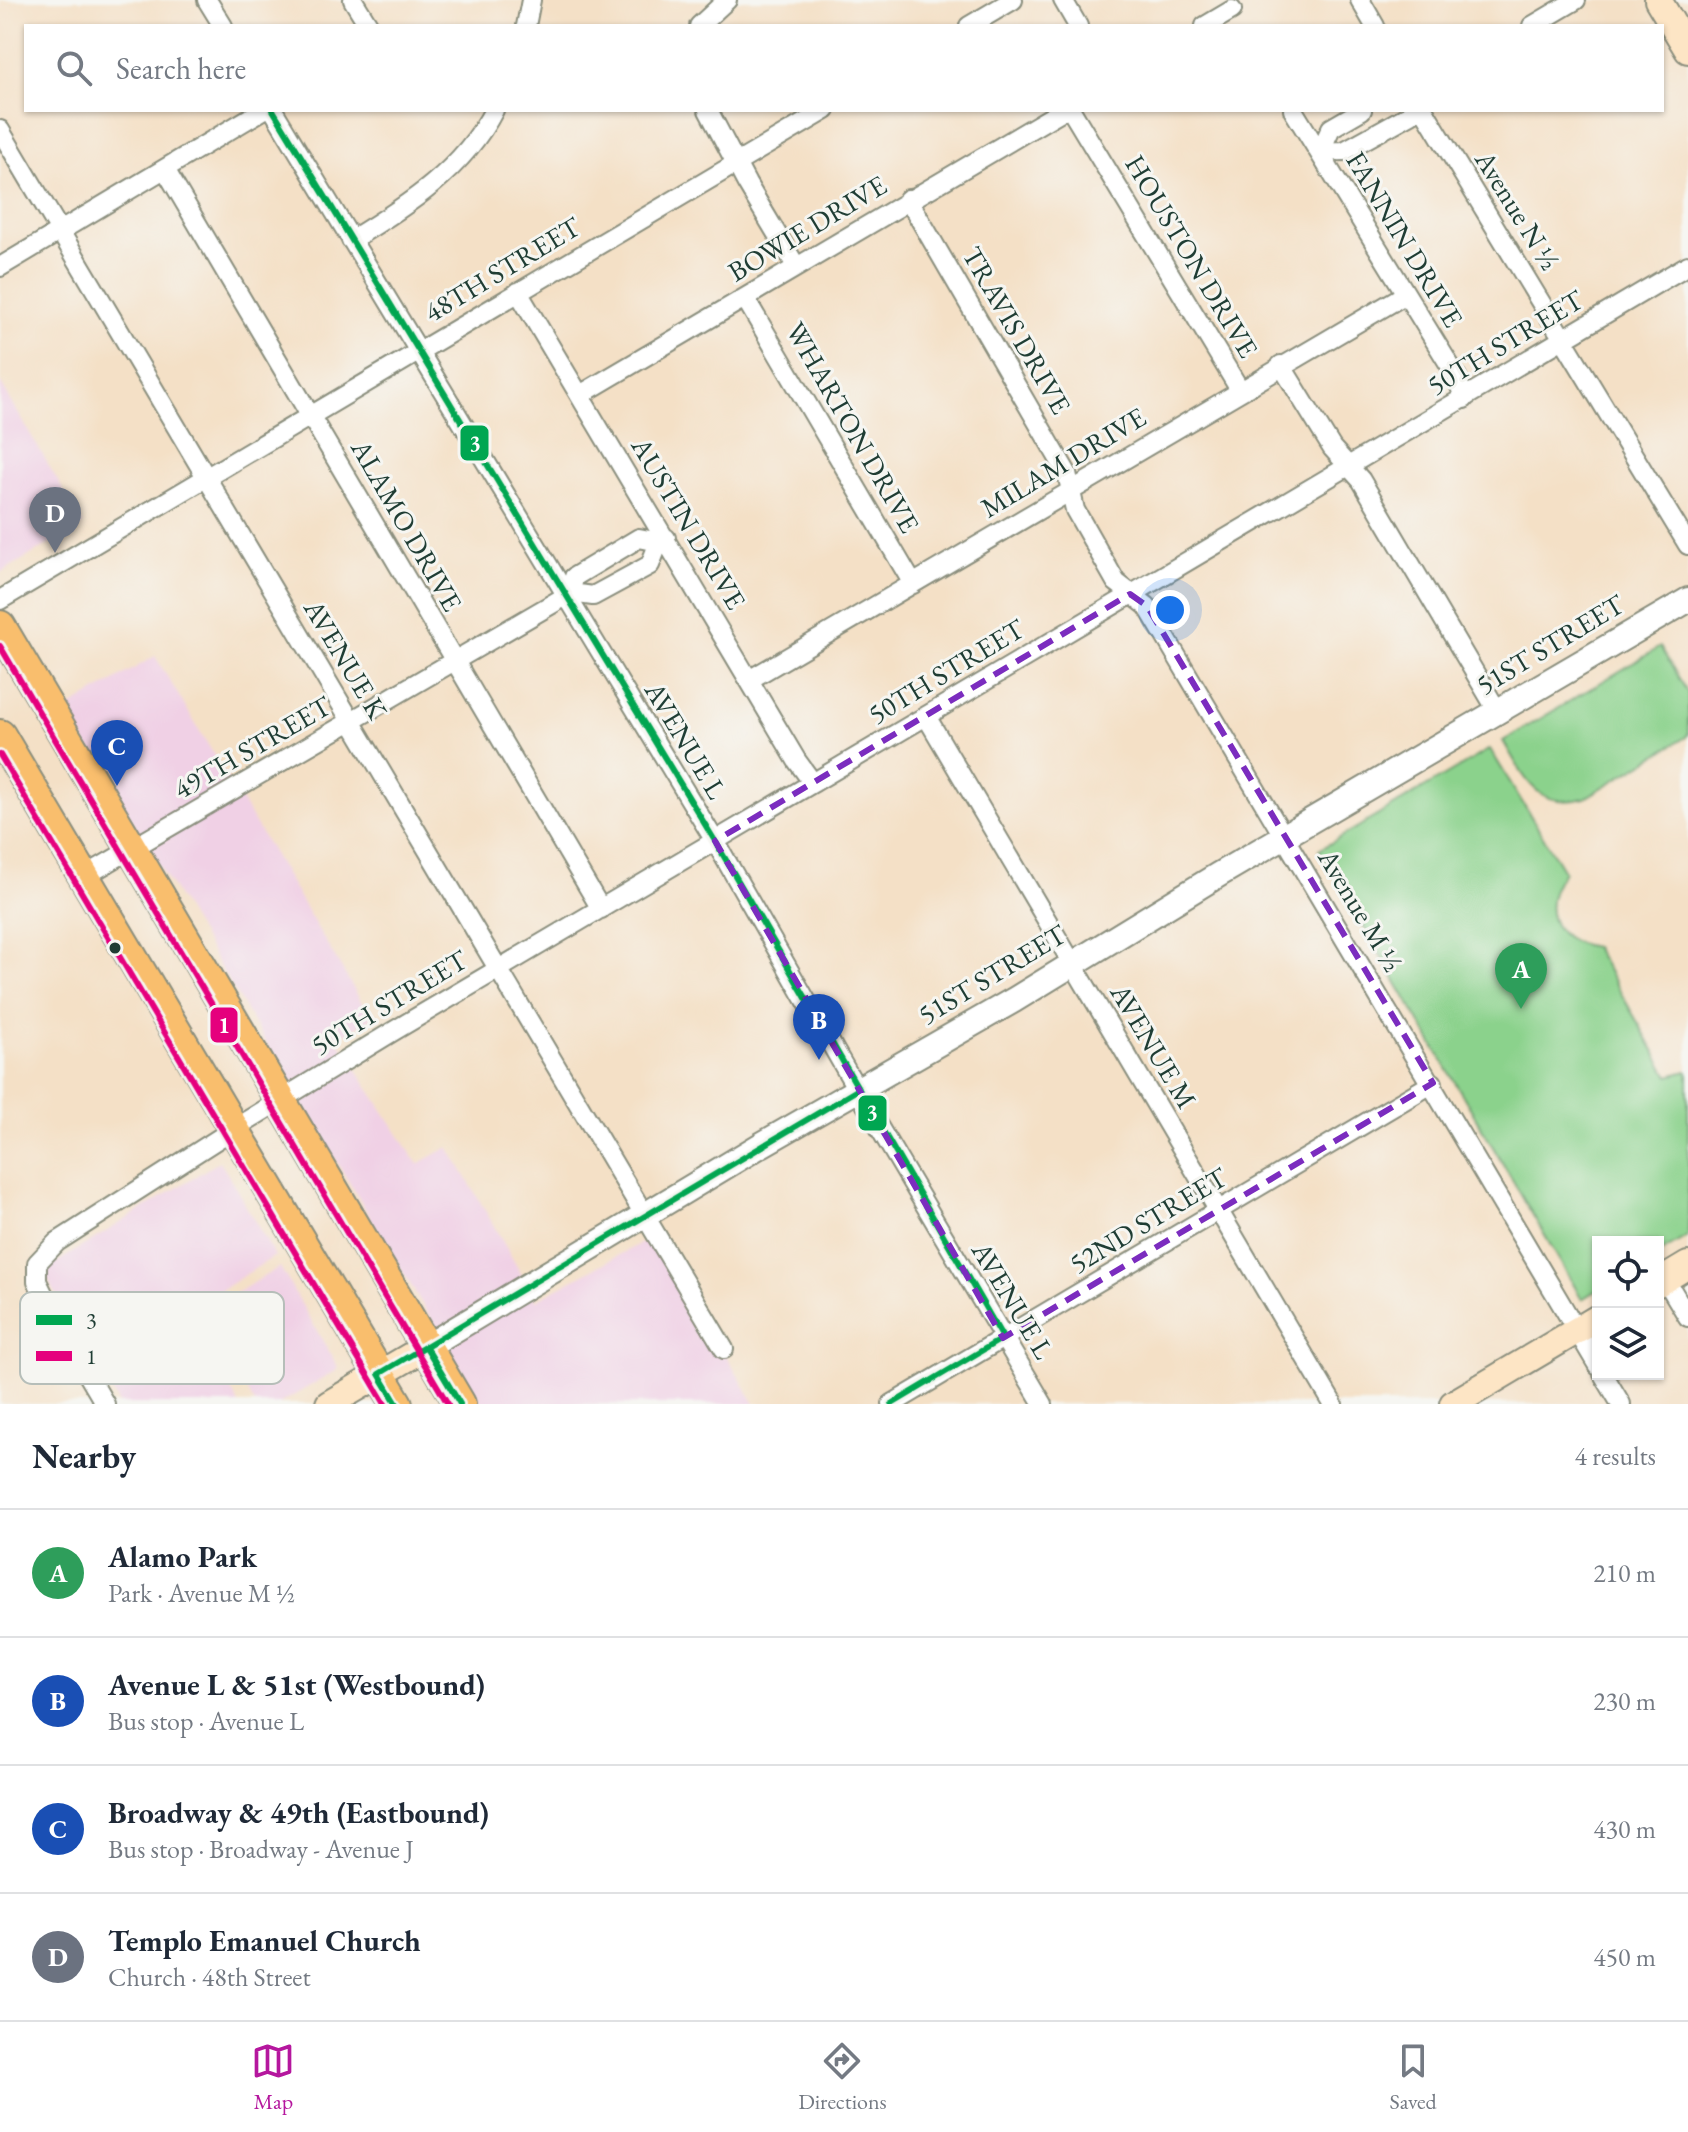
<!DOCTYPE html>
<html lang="en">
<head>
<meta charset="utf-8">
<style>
	body { margin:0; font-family:"EB Garamond",serif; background:#f6f6f7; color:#1f2937 }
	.controls { position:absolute; right:24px; bottom:24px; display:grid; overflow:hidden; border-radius:0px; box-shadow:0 2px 6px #0004 }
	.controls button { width:72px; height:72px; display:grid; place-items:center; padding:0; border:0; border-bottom:2px solid #e0e1e3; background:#fff; color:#1f2937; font:40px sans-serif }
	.you { position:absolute; left:1170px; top:610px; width:28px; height:28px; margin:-20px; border:6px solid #fff; border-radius:50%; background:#1a73e8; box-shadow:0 0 0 12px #1a73e833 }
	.badge { display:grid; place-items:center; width:52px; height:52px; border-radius:50%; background:#b5179e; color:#fff; font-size:26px; font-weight:700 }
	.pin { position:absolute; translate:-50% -66px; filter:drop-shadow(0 2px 4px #0008) }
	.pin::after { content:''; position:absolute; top:42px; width:28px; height:24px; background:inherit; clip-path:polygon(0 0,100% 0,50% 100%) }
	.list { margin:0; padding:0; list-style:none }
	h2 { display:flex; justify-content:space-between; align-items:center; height:104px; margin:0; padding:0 32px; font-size:34px }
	h2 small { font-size:26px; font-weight:400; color:#747a83 }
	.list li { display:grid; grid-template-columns:52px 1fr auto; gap:24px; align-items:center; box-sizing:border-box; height:128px; padding:0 32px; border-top:2px solid #e0e1e3 }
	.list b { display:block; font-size:30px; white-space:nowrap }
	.list p { margin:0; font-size:26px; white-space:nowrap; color:#747a83 }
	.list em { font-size:26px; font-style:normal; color:#747a83 }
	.icon { flex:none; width:44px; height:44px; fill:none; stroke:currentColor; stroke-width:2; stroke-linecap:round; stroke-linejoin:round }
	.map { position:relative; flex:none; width:1688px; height:1404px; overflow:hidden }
	.search { position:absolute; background:#fff; box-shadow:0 2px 6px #0004; left:24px; right:24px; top:24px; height:88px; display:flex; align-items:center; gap:20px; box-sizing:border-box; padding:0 28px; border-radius:0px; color:#747a83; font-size:30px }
	.sheet { height:616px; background:#fff }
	nav { display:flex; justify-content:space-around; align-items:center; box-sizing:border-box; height:112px; border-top:2px solid #e0e1e3; background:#fff; font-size:22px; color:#747a83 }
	nav a { display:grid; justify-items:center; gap:4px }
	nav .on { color:#b5179e }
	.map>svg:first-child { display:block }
	.built { fill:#f0d0e5 }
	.green { fill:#8bd28c; stroke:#558860; stroke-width:2 }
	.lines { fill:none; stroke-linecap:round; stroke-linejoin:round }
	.minor-casing { stroke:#8a8e7d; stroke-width:22 }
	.tertiary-casing { stroke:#8a8e7d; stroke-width:28 }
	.secondary-casing { stroke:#8a8e7d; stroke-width:30 }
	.primary-casing { stroke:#8a8e7d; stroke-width:34 }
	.minor { stroke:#fff; stroke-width:18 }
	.tertiary { stroke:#fff; stroke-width:24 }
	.secondary { stroke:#fde5c5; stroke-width:26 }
	.primary { stroke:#f9be6d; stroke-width:30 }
	.bus-1-casing { stroke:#f6f6f2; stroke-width:12 }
	.bus-2-casing { stroke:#f6f6f2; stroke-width:12 }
	.bus-1 { stroke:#00a651; stroke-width:6 }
	.bus-2 { stroke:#e5007d; stroke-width:6 }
	.marked { fill:none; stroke:#7b2cbf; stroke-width:6; stroke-dasharray:16 10; stroke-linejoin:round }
	.bus-dot { fill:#1f3d34; stroke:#f6f6f2; stroke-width:3 }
	.labels { text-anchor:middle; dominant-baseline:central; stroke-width:6; stroke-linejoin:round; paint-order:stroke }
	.street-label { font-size:28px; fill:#1f3d34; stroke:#f6f6f2 }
	.key { fill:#f6f6f2; stroke:#b6beb9; stroke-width:2 }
	.key-label { font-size:22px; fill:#1f3d34 }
	.line-badge { stroke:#f6f6f2; stroke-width:3 }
	.badge-label { font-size:22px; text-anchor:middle; font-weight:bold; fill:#fff }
</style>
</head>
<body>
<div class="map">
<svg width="1688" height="1404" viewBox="0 0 1688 1404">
	<rect width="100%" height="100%" fill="#f6f6f2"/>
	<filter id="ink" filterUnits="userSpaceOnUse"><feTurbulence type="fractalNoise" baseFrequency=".0125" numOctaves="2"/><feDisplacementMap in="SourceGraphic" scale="16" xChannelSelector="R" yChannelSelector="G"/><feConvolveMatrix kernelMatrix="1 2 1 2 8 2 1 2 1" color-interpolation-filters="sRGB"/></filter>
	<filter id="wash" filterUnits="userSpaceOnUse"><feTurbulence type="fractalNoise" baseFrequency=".006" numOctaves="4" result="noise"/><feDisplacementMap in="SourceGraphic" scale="32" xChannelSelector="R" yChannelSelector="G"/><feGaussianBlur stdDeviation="1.8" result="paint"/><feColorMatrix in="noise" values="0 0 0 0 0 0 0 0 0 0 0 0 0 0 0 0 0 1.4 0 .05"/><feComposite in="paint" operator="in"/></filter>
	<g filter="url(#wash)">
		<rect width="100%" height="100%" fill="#f4e0c6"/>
		<!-- built -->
		<path class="built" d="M0 382 83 524 0 573Z
			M155 656 371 1018 337 1039 418 1164 449 1147 536 1300 654 1236 755 1404H482L66 710Z
			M220 1161 275 1256 186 1312 239 1404H119L43 1271Z
			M280 1267 339 1369 279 1404H255L202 1313Z"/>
		<!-- green -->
		<path class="green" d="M1660 647 1688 693V734L1686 737 1585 798C1536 811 1524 776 1503 741Z
			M1490 749 1564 871C1539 907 1549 940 1594 947L1669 1076 1687 1071 1688 1073V1236L1658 1254V1242H1598V1289L1582 1299 1319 850Z"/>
	</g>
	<g filter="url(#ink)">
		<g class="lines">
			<!-- minor casing -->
			<g class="minor-casing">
				<path id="minor" d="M207 0 223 26
					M353 0 369 26
					M1063 0 1078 26
					M1360 0 1375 26
					M526 26 531 0
					M699 26 727 0
					M969 26 1013 0
					M1205 26 1232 10
					M1532 26 1576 0
					M273 110 715 841 870 1112 1043 1404
					M708 110 747 184 796 266
					M1071 110 1240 390
					M1293 110 1457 377 1464 399
					M1362 110 1331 128 1320 152 1344 151 1411 114 1412 110
					M1424 110 1688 545
					M0 130 724 1349
					M165 169 601 909
					M908 199 1067 473 1075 510 1116 582 1147 606 1598 1366
					M351 240C407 206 463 170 494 110
					M0 267 263 110
					M518 292 797 761 813 783
					M745 298 913 584
					M1281 365 1332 448 1361 480 1498 712
					M580 395 1063 110
					M571 593 574 577 639 538 659 542
					M0 600 826 110
					M749 680 1406 294
					M926 716 1333 1404
					M85 876 571 593 593 596 650 565 659 542 666 538
					M1665 1279 1688 1317
					M1603 1374 1621 1404
					M105 1404 58 1324 37 1281V1263L57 1242 235 1128 392 1032 1688 265
					M892 1404 1433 1083"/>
			</g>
			<!-- tertiary casing -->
			<g class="tertiary-casing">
				<path id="tertiary" d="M426 1347 761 1145 1014 1000 1218 875 1688 600"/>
			</g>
			<!-- secondary casing -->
			<g class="secondary-casing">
				<path id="secondary" d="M1658 0 1688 50
					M1658 1283 1688 1265
					M329 1404 426 1347
					M1453 1404 1598 1318"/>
			</g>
			<!-- primary casing -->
			<g class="primary-casing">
				<path id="primary" d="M0 626 460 1404
					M0 735 397 1404"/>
			</g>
			<!-- minor -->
			<use href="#minor" class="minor"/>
			<!-- tertiary -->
			<use href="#tertiary" class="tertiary"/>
			<!-- secondary -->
			<use href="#secondary" class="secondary"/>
			<!-- primary -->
			<use href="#primary" class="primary"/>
			<!-- bus-1 casing -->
			<g class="bus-1-casing">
				<path id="bus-1" d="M273 110 715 841 1003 1338 892 1404
					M426 1347 460 1404
					M397 1404 379 1374 857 1090"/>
			</g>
			<!-- bus-2 casing -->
			<g class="bus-2-casing">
				<path id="bus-2" d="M0 646 448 1404
					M0 755 385 1404"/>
			</g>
			<!-- bus-1 -->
			<use href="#bus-1" class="bus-1"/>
			<!-- bus-2 -->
			<use href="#bus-2" class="bus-2"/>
		</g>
	</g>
	<!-- marked area -->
	<path class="marked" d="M1130 594 1147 606 1433 1083 1003 1338 715 841Z"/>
	<!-- markers -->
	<circle class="bus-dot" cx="115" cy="948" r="7"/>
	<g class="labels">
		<!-- street labels -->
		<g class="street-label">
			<text transform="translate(1518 210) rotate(58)">Avenue N ½</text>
			<text transform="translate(807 228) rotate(-31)">BOWIE DRIVE</text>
			<text transform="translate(1405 239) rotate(59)">FANNIN DRIVE</text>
			<text transform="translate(1192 256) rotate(59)">HOUSTON DRIVE</text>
			<text transform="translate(502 269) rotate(-31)">48TH STREET</text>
			<text transform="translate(1017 330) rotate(60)">TRAVIS DRIVE</text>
			<text transform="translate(1505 342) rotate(-31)">50TH STREET</text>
			<text transform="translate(853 427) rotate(60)">WHARTON DRIVE</text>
			<text transform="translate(1063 462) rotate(-31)">MILAM DRIVE</text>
			<text transform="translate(689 523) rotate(59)">AUSTIN DRIVE</text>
			<text transform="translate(407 525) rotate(60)">ALAMO DRIVE</text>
			<text transform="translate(1550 644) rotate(-31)">51ST STREET</text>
			<text transform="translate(346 659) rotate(59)">AVENUE K</text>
			<text transform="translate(946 671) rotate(-31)">50TH STREET</text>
			<text transform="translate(686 740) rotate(59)">AVENUE L</text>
			<text transform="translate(252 747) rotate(-30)">49TH STREET</text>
			<text transform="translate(1361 910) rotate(59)">Avenue M ½</text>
			<text transform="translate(992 974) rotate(-31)">51ST STREET</text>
			<text transform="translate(389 1002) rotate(-31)">50TH STREET</text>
			<text transform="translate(1154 1046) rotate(59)">AVENUE M</text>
			<text transform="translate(1148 1220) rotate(-31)">52ND STREET</text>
			<text transform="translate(1013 1300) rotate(59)">AVENUE L</text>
		</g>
	</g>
	<!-- legend -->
	<rect x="20" y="1292" width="264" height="92" rx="12" class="key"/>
	<rect x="36" y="1315" width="36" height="10" fill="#00a651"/>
	<rect x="36" y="1351" width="36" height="10" fill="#e5007d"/>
	<g class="key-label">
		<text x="86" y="1328">3</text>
		<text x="86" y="1364">1</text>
	</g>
	<g class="line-badge">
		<rect x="459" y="424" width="31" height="38" rx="8" fill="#00a651"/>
		<rect x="209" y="1006" width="30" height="38" rx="8" fill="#e5007d"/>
		<rect x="857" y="1094" width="31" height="38" rx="8" fill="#00a651"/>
	</g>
	<g class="badge-label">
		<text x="475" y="451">3</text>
		<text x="224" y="1033">1</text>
		<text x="872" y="1120">3</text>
	</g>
</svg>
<div class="controls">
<button><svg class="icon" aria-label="locate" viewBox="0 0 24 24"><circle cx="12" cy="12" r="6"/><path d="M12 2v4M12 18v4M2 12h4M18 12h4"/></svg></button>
<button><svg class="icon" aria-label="layers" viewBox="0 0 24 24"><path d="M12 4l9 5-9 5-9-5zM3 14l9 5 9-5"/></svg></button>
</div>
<div class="you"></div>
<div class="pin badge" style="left:1521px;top:1009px;background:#2e9e5b">A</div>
<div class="pin badge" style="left:819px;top:1060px;background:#1a4fb4">B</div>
<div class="pin badge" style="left:117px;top:786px;background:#1a4fb4">C</div>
<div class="pin badge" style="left:55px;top:553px;background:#6b7280">D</div>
<div class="search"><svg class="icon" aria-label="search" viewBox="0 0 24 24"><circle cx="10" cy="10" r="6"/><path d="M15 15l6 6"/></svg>Search here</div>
</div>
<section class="sheet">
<h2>Nearby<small>4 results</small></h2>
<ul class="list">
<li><span class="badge" style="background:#2e9e5b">A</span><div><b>Alamo Park</b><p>Park · Avenue M ½</p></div><em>210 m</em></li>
<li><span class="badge" style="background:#1a4fb4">B</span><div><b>Avenue L &amp; 51st (Westbound)</b><p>Bus stop · Avenue L</p></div><em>230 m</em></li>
<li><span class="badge" style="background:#1a4fb4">C</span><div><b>Broadway &amp; 49th (Eastbound)</b><p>Bus stop · Broadway - Avenue J</p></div><em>430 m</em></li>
<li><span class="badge" style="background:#6b7280">D</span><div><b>Templo Emanuel Church</b><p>Church · 48th Street</p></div><em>450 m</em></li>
</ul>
</section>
<nav>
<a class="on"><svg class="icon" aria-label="map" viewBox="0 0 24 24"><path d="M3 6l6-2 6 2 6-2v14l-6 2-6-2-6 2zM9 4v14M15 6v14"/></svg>Map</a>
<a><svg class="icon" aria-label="directions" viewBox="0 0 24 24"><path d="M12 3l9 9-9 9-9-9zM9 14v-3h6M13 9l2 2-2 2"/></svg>Directions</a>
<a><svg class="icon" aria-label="saved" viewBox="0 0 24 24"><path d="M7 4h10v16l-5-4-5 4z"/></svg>Saved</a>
</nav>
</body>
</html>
